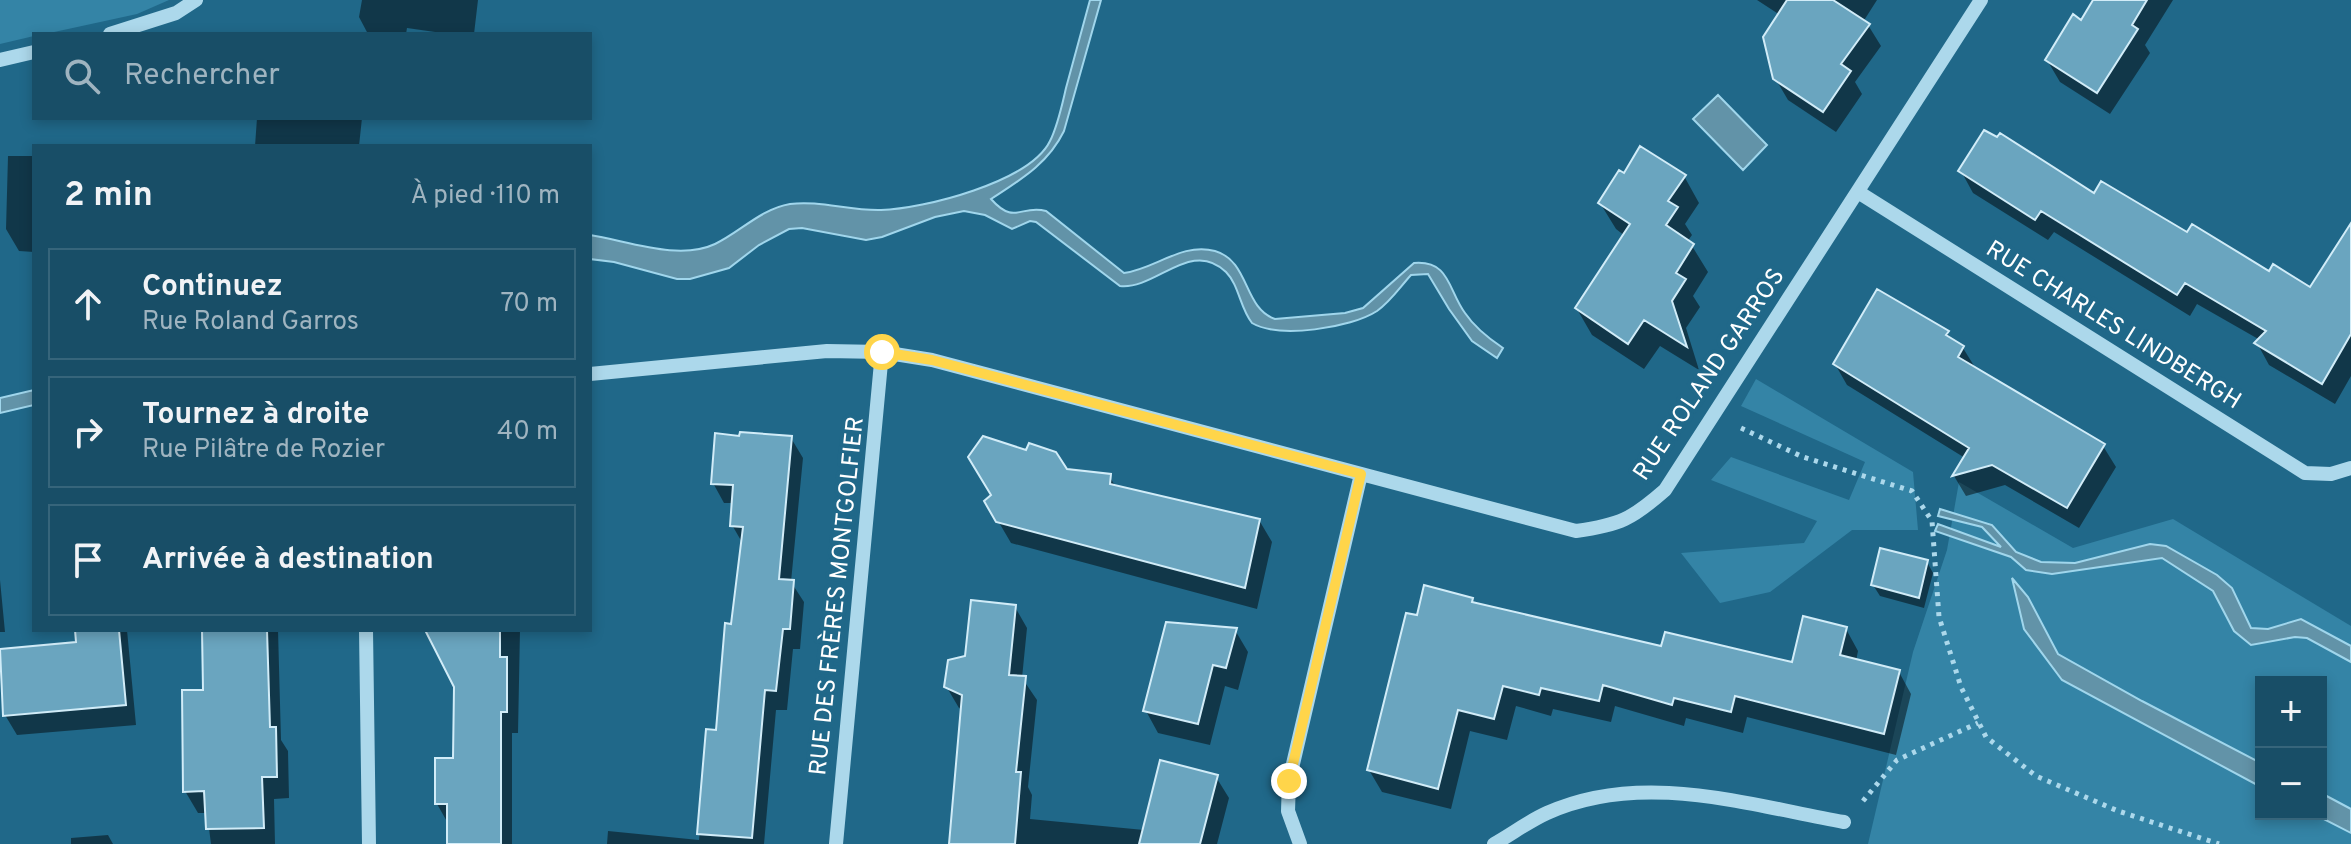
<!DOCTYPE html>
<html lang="fr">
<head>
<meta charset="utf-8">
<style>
	body { margin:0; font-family:Overpass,sans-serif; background:#21556d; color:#f1f3f6 }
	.controls { position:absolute; right:24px; bottom:24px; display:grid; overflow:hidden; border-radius:0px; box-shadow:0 4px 12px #0003 }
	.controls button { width:72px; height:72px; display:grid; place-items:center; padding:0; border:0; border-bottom:2px solid #36657b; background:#184e67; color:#f1f3f6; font:40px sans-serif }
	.stop { position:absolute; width:24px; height:24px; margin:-18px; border:6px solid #ffd54a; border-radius:50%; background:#fff }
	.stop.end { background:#ffd54a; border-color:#fff; box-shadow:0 2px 8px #0008 }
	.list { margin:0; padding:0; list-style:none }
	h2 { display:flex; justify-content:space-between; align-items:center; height:104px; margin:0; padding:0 32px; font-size:34px }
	h2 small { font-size:26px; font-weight:400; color:#9fb4c0 }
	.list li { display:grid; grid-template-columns:52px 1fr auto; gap:24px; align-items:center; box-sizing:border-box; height:112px; margin:0 16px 16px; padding:0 16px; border:2px solid #36657b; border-radius:0px }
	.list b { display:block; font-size:30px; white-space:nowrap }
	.list p { margin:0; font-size:26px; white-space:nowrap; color:#9fb4c0 }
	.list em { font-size:26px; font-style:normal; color:#9fb4c0 }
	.icon { flex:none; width:44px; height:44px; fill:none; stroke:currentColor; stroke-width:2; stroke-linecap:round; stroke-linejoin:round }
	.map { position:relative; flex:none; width:2351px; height:844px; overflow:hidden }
	.search { position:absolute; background:#184e67; box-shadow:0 4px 12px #0003; left:32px; top:32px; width:560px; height:88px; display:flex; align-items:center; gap:20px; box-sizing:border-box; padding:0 28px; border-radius:0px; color:#9fb4c0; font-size:30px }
	.panel { position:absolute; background:#184e67; box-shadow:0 4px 12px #0003; left:32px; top:144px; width:560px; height:488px; border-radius:0px }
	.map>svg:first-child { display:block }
	.green { fill:#3484a6; fill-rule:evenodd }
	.water { fill:#6293a8; stroke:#a0d6ec; stroke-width:2 }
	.shadow { fill:#0007 }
	.building { fill:#6aa5bf; stroke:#d1ecf8; stroke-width:2 }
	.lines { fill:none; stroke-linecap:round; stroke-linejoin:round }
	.path { stroke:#acd8eb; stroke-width:5; stroke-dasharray:4 6; stroke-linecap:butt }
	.minor { stroke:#acd8eb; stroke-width:14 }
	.route { stroke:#ffd54a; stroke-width:10 }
	.labels { text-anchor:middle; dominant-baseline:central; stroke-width:8; stroke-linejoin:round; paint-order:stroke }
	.street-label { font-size:24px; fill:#fff; stroke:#206889 }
</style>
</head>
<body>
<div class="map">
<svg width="2351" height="844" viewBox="0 0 2351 844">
	<rect width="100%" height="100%" fill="#206889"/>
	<!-- green -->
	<path class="green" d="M0 0H169L137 14 45 34H34V36L0 44Z
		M1756 379 1913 472 1918 530H1852L1770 592 1720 603 1681 553 1804 543 1817 521 1711 480 1731 457 1849 500 1865 462 1741 406Z
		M1959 482 2073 548 2173 519 2351 626V844H1868L1913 652 1947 550ZM2261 682H2321V814H2261Z"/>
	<!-- water -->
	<path class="water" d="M1090 0H1101L1064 131C1048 164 1020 180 991 199 1015 226 1021 204 1046 211L1124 273C1155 269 1182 242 1215 251 1250 261 1243 308 1275 319L1345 313 1363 308 1414 263C1450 260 1448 290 1465 313 1475 328 1488 338 1503 348L1497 358 1472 341 1449 309 1428 274 1411 275C1400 287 1391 301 1377 311 1351 328 1279 339 1252 323 1240 308 1239 285 1226 272 1191 238 1156 290 1120 286L1036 222 1030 221 1012 229 985 215 964 211 935 217 882 237 866 240 802 228 789 229 759 245 729 268 690 279H677L614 262 590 259V235C628 241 679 261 715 244 740 232 761 209 790 204 819 200 850 211 881 210 923 209 1030 182 1050 141 1058 125 1062 105 1066 88 1074 59 1082 29 1090 0Z
		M1718 95 1767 145 1743 170 1693 119Z
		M34 390V405L0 413V398Z
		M1940 509 1992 525 2016 552 2041 562 2075 563 2150 544 2166 546 2217 575 2232 588 2251 628 2268 629 2301 619 2351 646V662L2307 638 2295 637 2251 645 2234 631 2213 591 2162 558 2052 574 2026 570 2011 557 1935 531 1938 524 2001 547 1982 527 1938 516Z
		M2012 578 2028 597 2058 654 2142 701 2261 763V787L2062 680 2024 629Z
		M2321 793 2351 809V833L2314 814H2321Z"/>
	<!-- shadow -->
	<path class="shadow" d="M362 0H478L474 34H449L407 28 406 34H368L359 17Z
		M1757 0H1877L1863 22 1868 25 1881 46 1855 82 1862 94 1836 132 1788 100 1775 78 1780 15Z
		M2096 0H2173L2145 45 2150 53 2110 114 2060 82 2047 60 2082 23Z
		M257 118H362L359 146H255Z
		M8 156H34V252L19 251 6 229Z
		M1961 171 2094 196 2311 290 2351 227V376L2335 404 2269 365 2257 343 2260 340 2197 304 2190 316 2054 232 2048 240 1973 193Z
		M1624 176H1684L1699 203 1685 224 1692 235 1687 242 1692 246 1708 272 1693 296 1700 307 1686 328 1699 370 1660 346 1644 369 1592 335 1577 309 1625 236 1616 229 1600 203Z
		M1947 333 1952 341 1963 348 1976 369 2103 446 2116 467 2079 528 2005 485 1966 496 1954 476 1965 458 1847 385 1835 364Z
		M791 438 803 458 791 582 804 602 800 649H793L787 710H776L764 844H607L608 831 699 840 708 731 717 732 743 544 732 525 734 503H724L713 483Z
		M1066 471 1109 476 1116 487 1259 520 1272 542 1257 609 1011 543 987 502Z
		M1927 562 1933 573 1924 608 1880 596 1873 585Z
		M0 580 5 632H0Z
		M1472 600 1474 605 1662 648 1793 665 1846 629 1858 651 1856 661 1899 672 1911 694 1896 755 1747 717 1743 733 1686 718 1684 726 1615 706 1611 722 1553 709 1551 716 1516 706 1507 740 1470 731 1451 809 1382 792 1369 770 1418 618Z
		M1015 607 1027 628 1022 678 1037 700 1028 787 1032 795 1030 819 1144 830 1216 777 1229 798 1217 844H951L963 710 959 708 946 686 967 658Z
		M77 630H127L136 725 17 735 5 715 0 651 79 644Z
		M204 630H278L281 740 288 751 289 798 274 799 275 844H211L207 813H198L185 791 205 692Z
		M436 630H520L518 733H512V844H449V825L437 804 455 760 456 687Z
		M1235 630 1248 652 1238 690 1225 686 1210 745 1158 733 1146 711Z
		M108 835 113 844H71V838Z"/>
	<!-- building -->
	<path class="building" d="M1787 0H1833L1870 24 1841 64 1851 71 1823 112 1773 79 1763 37Z
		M2093 0H2147L2132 25 2138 29 2097 93 2045 60 2073 14 2081 20Z
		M1984 130 1997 137 2000 133 2094 193 2101 181 2187 232 2192 224 2269 271 2273 264 2310 287 2351 223V334L2322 384 2254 343 2266 331 2185 283 2177 295 2041 211 2035 220 1958 171Z
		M1640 146 1686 175 1668 201 1678 207 1666 225 1694 244 1676 273 1686 279 1672 301 1687 347 1644 320 1628 344 1575 308 1630 224 1598 203 1619 170 1624 173Z
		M1877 289 1949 331 1946 335 1964 346 1958 357 2105 444 2067 508 1992 465 1952 476 1969 448 1833 364Z
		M740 432 792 436 779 579 794 580 790 629H783L776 691 765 690 752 838 697 834 706 729 716 730 725 623 731 624 743 527 730 526 733 485 711 484 715 433 739 436Z
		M983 436 1026 450 1029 443 1056 452 1067 469 1111 474 1110 484 1260 519 1245 588 996 522 984 501 991 495 968 457Z
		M1880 548 1928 560 1919 598 1871 585Z
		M1424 585 1473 598 1472 602 1661 646 1665 632 1792 662 1803 616 1847 627 1840 655 1900 670 1884 734 1735 696 1731 712 1674 698 1672 705 1603 685 1599 701 1541 688 1539 695 1503 686 1494 719 1458 710 1438 789 1367 770 1406 613 1417 615Z
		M971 600 1016 605 1009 675 1026 676 1016 772H1021L1015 844H949L962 695 944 687 948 660 965 656Z
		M1166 622 1237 628 1226 668 1213 665 1198 724 1143 711Z
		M75 630H119L126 705 3 716 0 649 76 642Z
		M202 630H267L270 727H276L277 777H262L264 828 206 829 204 791 183 792 182 690H203Z
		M425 630H500V657H507V712H501V844H447V804H435V758H453L454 687Z
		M1160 760 1218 775 1200 844H1139Z"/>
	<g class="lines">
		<!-- path -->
		<path class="path" d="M1741 428 1803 457 1912 491 1932 521 1939 617 1961 687 1986 737 2036 776 2118 811 2219 844
			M1863 801 1897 760 1978 723"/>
		<!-- minor -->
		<path class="minor" d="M110 34 176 13 196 0
			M0 60 34 52
			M1858 192 2305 473 2331 474 2351 468
			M590 374 827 351 882 352 932 360 1576 531C1620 525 1632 519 1665 490L1981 0
			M366 630 369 844
			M836 844 882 352
			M1300 844 1288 811 1289 781 1361 474
			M1494 844C1512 834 1529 821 1547 813 1642 770 1748 805 1844 822"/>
	</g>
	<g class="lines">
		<!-- route -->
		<path class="route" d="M882 352 932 360 1361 474 1289 781"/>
	</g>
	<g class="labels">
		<!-- street labels -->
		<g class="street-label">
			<text transform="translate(2113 326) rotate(32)">RUE CHARLES LINDBERGH</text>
			<text transform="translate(1710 375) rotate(-56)">RUE ROLAND GARROS</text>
			<text transform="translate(838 596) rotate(-84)">RUE DES FRÈRES MONTGOLFIER</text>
		</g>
	</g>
</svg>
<div class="controls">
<button>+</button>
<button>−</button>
</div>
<div class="stop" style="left:882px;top:352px"></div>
<div class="stop end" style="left:1289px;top:781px"></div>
<div class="search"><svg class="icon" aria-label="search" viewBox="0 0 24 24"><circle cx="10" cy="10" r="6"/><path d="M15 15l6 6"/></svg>Rechercher</div>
<section class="panel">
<h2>2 min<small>À pied · 110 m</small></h2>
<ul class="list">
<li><svg class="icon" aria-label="ahead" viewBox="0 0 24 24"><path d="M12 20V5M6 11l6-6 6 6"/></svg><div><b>Continuez</b><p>Rue Roland Garros</p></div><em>70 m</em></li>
<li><svg class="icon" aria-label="right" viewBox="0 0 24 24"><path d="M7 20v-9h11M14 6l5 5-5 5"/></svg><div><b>Tournez à droite</b><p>Rue Pilâtre de Rozier</p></div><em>40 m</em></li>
<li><svg class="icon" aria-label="arrive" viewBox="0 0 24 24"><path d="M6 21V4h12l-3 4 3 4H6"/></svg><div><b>Arrivée à destination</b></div></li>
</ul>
</section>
</div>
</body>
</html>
